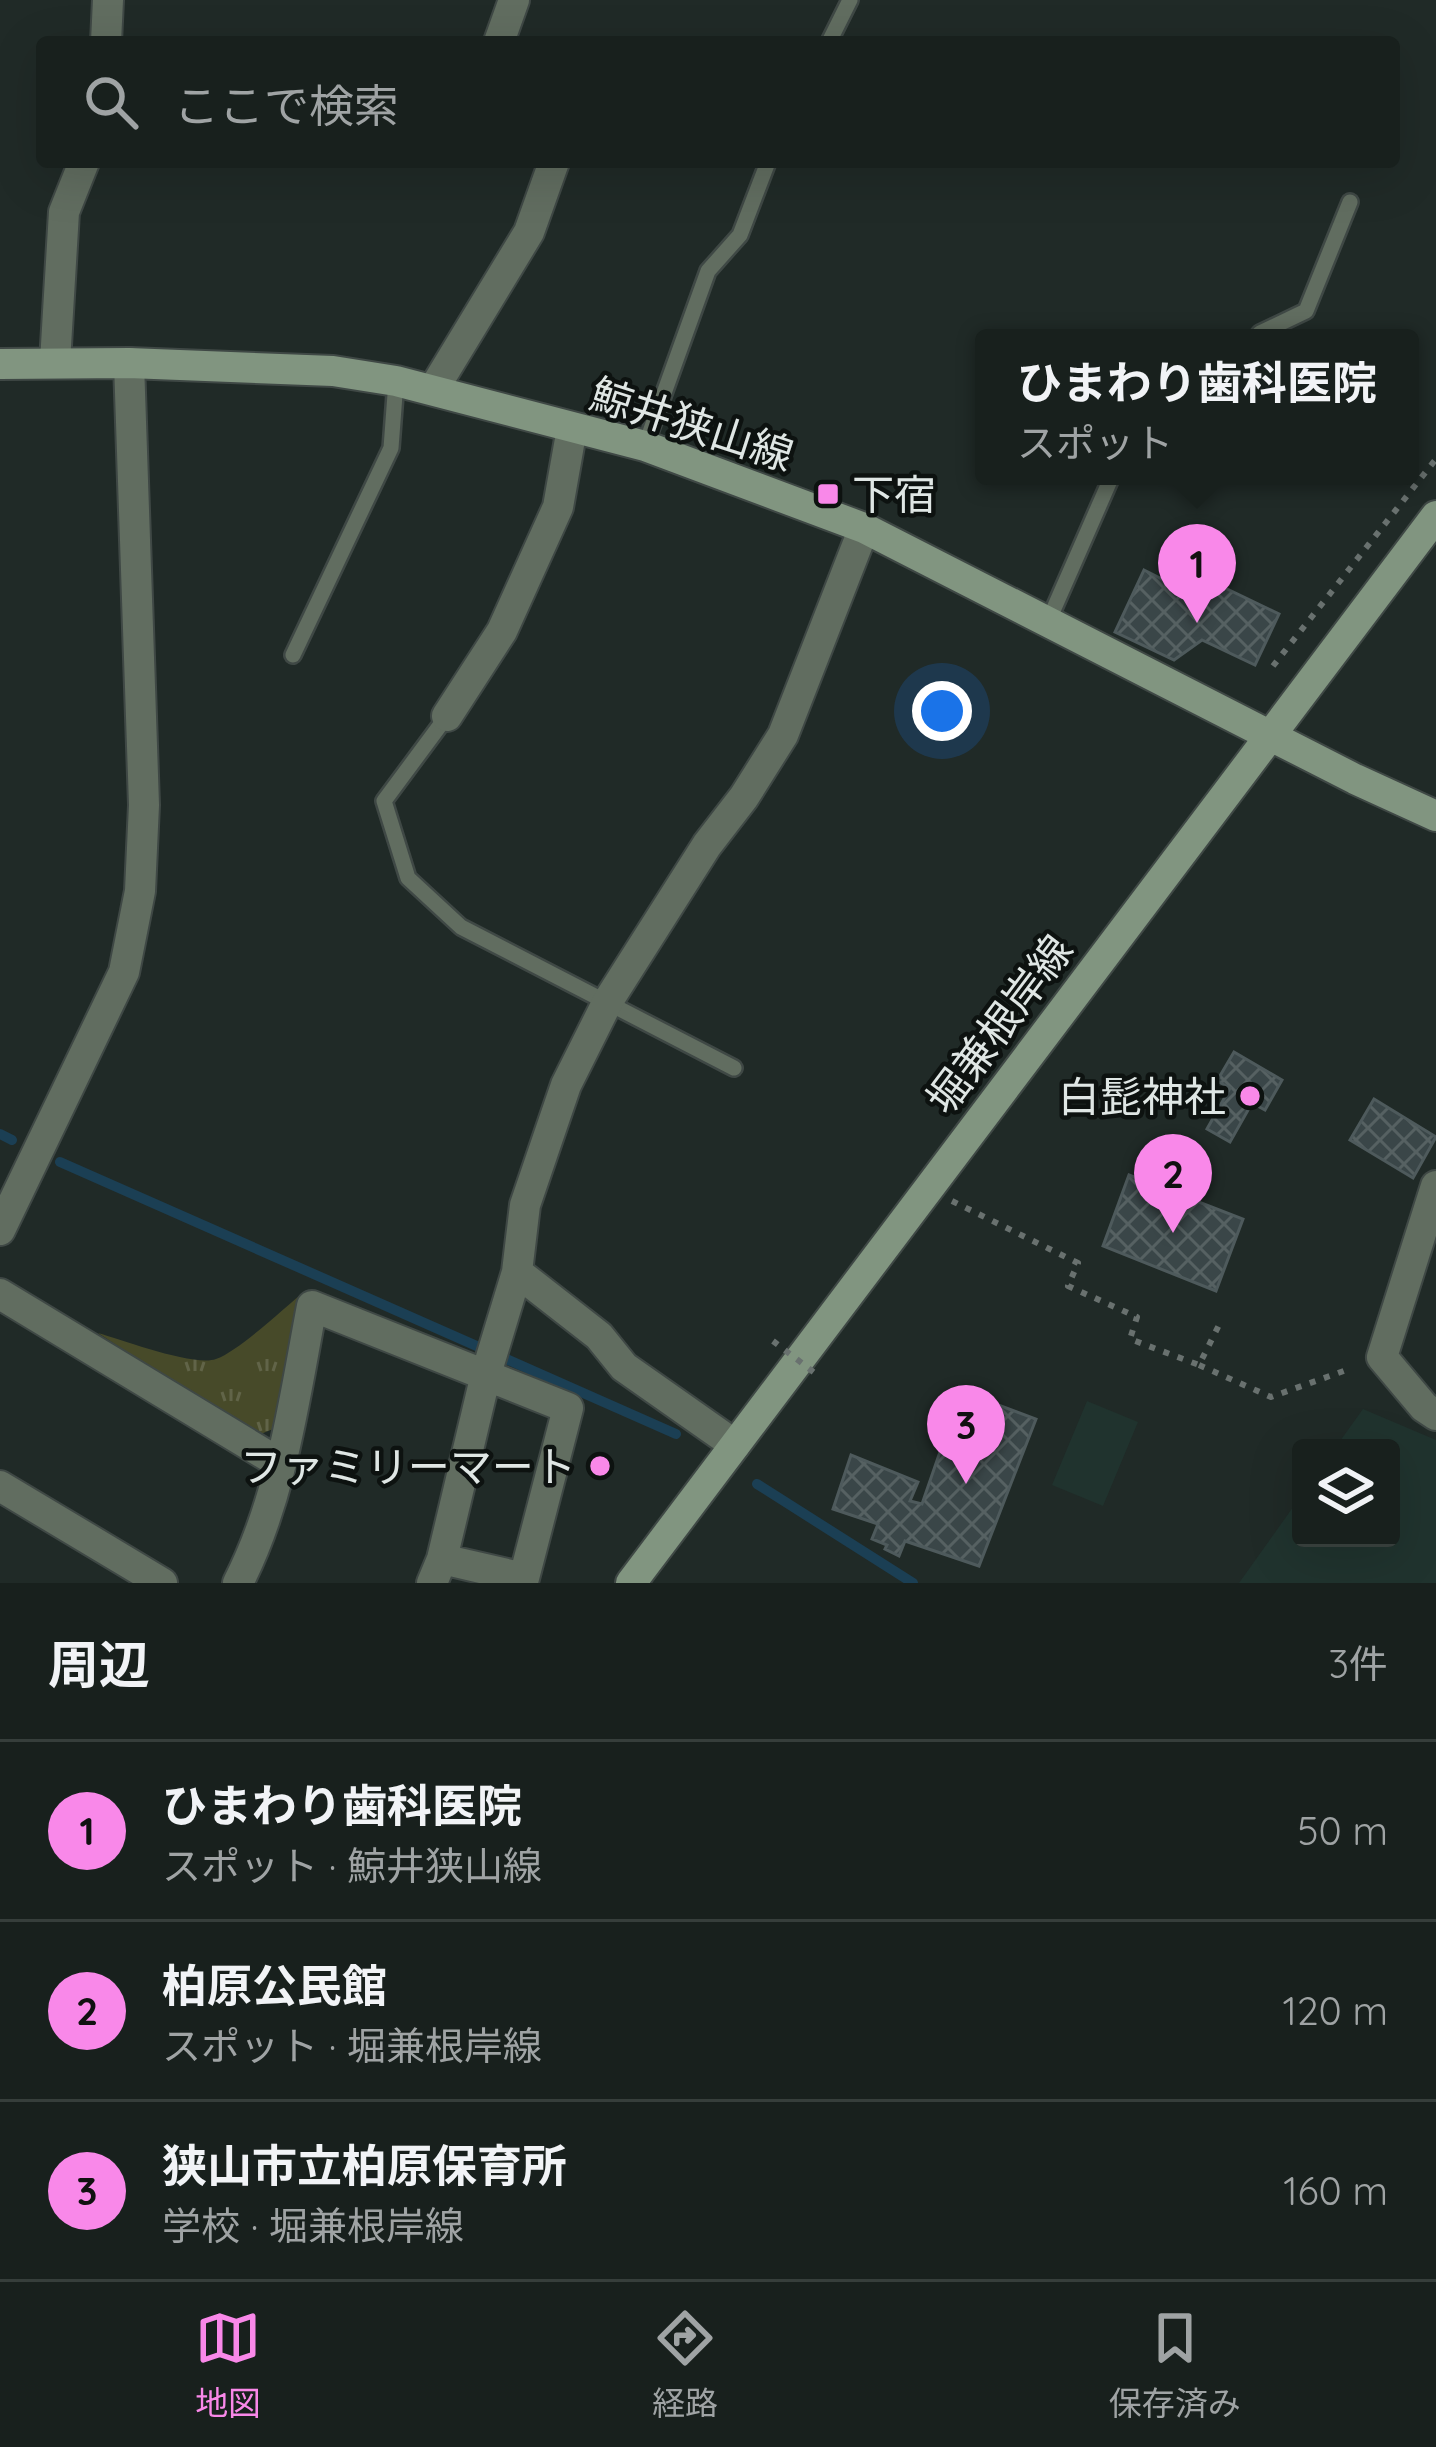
<!DOCTYPE html>
<html lang="ja">
<head>
<meta charset="utf-8">
<style>
	body { margin:0; font-family:Quicksand,"Noto Sans JP",sans-serif; background:#212826; color:#f1f3f6 }
	.controls { position:absolute; right:36px; bottom:36px; display:grid; overflow:hidden; border-radius:12px; box-shadow:0 12px 48px #0002 }
	.controls button { width:108px; height:108px; display:grid; place-items:center; padding:0; border:0; border-bottom:3px solid #363e3b; background:#18201d; color:#f1f3f6; font:60px sans-serif }
	.you { position:absolute; left:942px; top:711px; width:42px; height:42px; margin:-30px; border:9px solid #fff; border-radius:50%; background:#1a73e8; box-shadow:0 0 0 18px #1a73e833 }
	.badge { display:grid; place-items:center; width:78px; height:78px; border-radius:50%; background:#f988e9; color:#111; font-size:39px; font-weight:700 }
	.pin { position:absolute; translate:-50% -99px; filter:drop-shadow(0 3px 6px #0008) }
	.pin::after { content:''; position:absolute; top:63px; width:42px; height:36px; background:inherit; clip-path:polygon(0 0,100% 0,50% 100%) }
	.popup { position:absolute; left:975px; top:329px; width:444px; height:156px; box-sizing:border-box; display:grid; place-content:center; border-radius:12px; background:#18201d; filter:drop-shadow(0 3px 9px #0005); font-size:39px; white-space:nowrap; color:#9fa3a4 }
	.popup b { font-size:45px; color:#f1f3f6 }
	.popup::after { content:''; position:absolute; left:50%; top:100%; margin-left:-24px; border:24px solid transparent; border-top-color:#18201d }
	.list { margin:0; padding:0; list-style:none }
	h2 { display:flex; justify-content:space-between; align-items:center; height:156px; margin:0; padding:0 48px; font-size:51px }
	h2 small { font-size:39px; font-weight:400; color:#9fa3a4 }
	.list li { display:grid; grid-template-columns:78px 1fr auto; gap:36px; align-items:center; box-sizing:border-box; height:180px; padding:0 48px; border-top:3px solid #363e3b }
	.list b { display:block; font-size:45px; white-space:nowrap }
	.list p { margin:0; font-size:39px; white-space:nowrap; color:#9fa3a4 }
	.list em { font-size:39px; font-style:normal; color:#9fa3a4 }
	.icon { flex:none; width:66px; height:66px; fill:none; stroke:currentColor; stroke-width:2; stroke-linecap:round; stroke-linejoin:round }
	.map { position:relative; flex:none; width:1436px; height:1583px; overflow:hidden }
	.search { position:absolute; background:#18201d; box-shadow:0 12px 48px #0002; left:36px; right:36px; top:36px; height:132px; display:flex; align-items:center; gap:30px; box-sizing:border-box; padding:0 42px; border-radius:12px; color:#9fa3a4; font-size:45px }
	.sheet { height:696px; background:#18201d }
	nav { display:flex; justify-content:space-around; align-items:center; box-sizing:border-box; height:168px; border-top:3px solid #363e3b; background:#18201d; font-size:33px; color:#9fa3a4 }
	nav a { display:grid; justify-items:center; gap:6px }
	nav .on { color:#f988e9 }
	.map>svg:first-child { display:block }
	.built { fill:#20332e }
	.park { fill:url(#park-tufts) }
	.lines { fill:none; stroke-linecap:round; stroke-linejoin:round }
	.stream { stroke:#1b3f54; stroke-width:10 }
	.building { fill:url(#building-cross-hatch); stroke:#4e5a5c; stroke-width:3 }
	.service-casing { stroke:#3f4845; stroke-width:20 }
	.minor-casing { stroke:#3f4845; stroke-width:34 }
	.secondary-casing { stroke:#3f4845; stroke-width:34 }
	.path { stroke:#69716f; stroke-width:6; stroke-dasharray:6 9; stroke-linecap:butt }
	.service { stroke:#616d60; stroke-width:15 }
	.minor { stroke:#616d60; stroke-width:30 }
	.secondary { stroke:#819580; stroke-width:30 }
	.path-bridge { stroke:#69716f; stroke-width:6; stroke-dasharray:6 9; stroke-linecap:butt }
	.poi-dot { fill:#f988e9; stroke:#0d1210; stroke-width:4.5 }
	.labels { text-anchor:middle; dominant-baseline:central; stroke-width:9; stroke-linejoin:round; paint-order:stroke }
	.street-label { font-size:42px; fill:#dfe6e4; stroke:#0d1210 }
	.poi-label { font-size:42px; fill:#dfe6e4; stroke:#0d1210; text-anchor:end }
</style>
</head>
<body>
<div class="map">
<svg width="1436" height="1583" viewBox="0 0 1436 1583">
	<defs>
		<pattern id="park-tufts" width="24" height="20" patternUnits="userSpaceOnUse" patternTransform="scale(3)"><rect width="24" height="20" fill="#474a29"/><path d="M3 7l-1-3M5 7V3M7 7l1-3M15 17l-1-3M17 17v-4M19 17l1-3" fill="none" stroke="#616448"/></pattern>
		<pattern id="building-cross-hatch" width="8" height="8" patternUnits="userSpaceOnUse" patternTransform="scale(3)"><rect width="8" height="8" fill="#3a4648"/><path d="M0 0l8 8M0 8l8-8" fill="none" stroke="#566162"/></pattern>
	</defs>
	<rect width="100%" height="100%" fill="#202a27"/>
	<!-- built -->
	<path class="built" d="M1087 1401 1138 1422 1103 1506 1052 1485Z
		M1363 1409 1436 1440V1583H1239L1301 1496V1538H1391V1448H1335Z"/>
	<!-- park -->
	<path class="park" d="M305 1291 273 1429 256 1436 98 1333C122 1340 195 1367 216 1359 239 1351 284 1308 305 1291Z"/>
	<g class="lines">
		<!-- stream -->
		<path class="stream" d="M0 1134 12 1140
			M60 1162 676 1434
			M757 1484 913 1583"/>
	</g>
	<!-- building -->
	<path class="building" d="M1144 570 1192 594 1200 576 1279 614 1255 665 1202 640 1174 660 1115 632Z
		M1234 1052 1282 1080 1265 1110 1252 1103 1230 1142 1207 1129 1230 1088 1217 1081Z
		M1374 1099 1436 1137 1413 1178 1350 1140Z
		M1129 1175 1243 1219 1216 1291 1103 1246Z
		M961 1391 1036 1419 979 1566 905 1541 899 1556 885 1549 887 1545 872 1539 878 1524 833 1509 851 1455 918 1482 910 1501 922 1504Z"/>
	<g class="lines">
		<!-- service casing -->
		<g class="service-casing">
			<path id="service" d="M829 42 850 0
				M1256 338 1260 333 1306 311 1350 202
				M645 446 708 271 740 235 768 162
				M1048 622 1112 476
				M293 655 391 448 396 381
				M447 716 384 801 408 878 461 927 734 1068"/>
		</g>
		<!-- minor casing -->
		<g class="minor-casing">
			<path id="minor" d="M106 42 108 0
				M499 42 514 0
				M55 362 64 212 84 162
				M433 390 529 232 554 162
				M447 716 502 631 558 507 572 428
				M1436 1186 1382 1357 1424 1407 1436 1415
				M0 1230 124 972 140 891 144 805 129 363
				M517 1272 599 1336 624 1367 735 1445
				M0 1294 281 1464
				M0 1486 162 1583
				M238 1583C282 1497 294 1400 312 1306L568 1408 524 1578 442 1559
				M432 1583 442 1559 486 1374 517 1272 525 1205 566 1085 608 1001 707 845 744 797 783 735 864 528"/>
		</g>
		<!-- secondary casing -->
		<g class="secondary-casing">
			<path id="secondary" d="M0 364 129 363 333 371 396 381 645 446 864 528 1355 779 1436 816
				M631 1583 1436 516"/>
		</g>
		<!-- path -->
		<path class="path" d="M1273 666 1436 459
			M952 1201 1078 1263 1068 1286 1137 1317 1130 1339 1199 1365 1221 1321
			M1199 1365 1271 1397 1352 1368"/>
		<!-- service -->
		<use href="#service" class="service"/>
		<!-- minor -->
		<use href="#minor" class="minor"/>
		<!-- secondary -->
		<use href="#secondary" class="secondary"/>
		<!-- path-bridge -->
		<path class="path-bridge" d="M773 1341 820 1377"/>
	</g>
	<!-- markers -->
	<g class="poi-dot">
		<rect x="816" y="482" width="24" height="24" rx="6"/>
		<circle cx="1250" cy="1096" r="12"/>
		<circle cx="600" cy="1466" r="12"/>
	</g>
	<g class="labels">
		<!-- street labels -->
		<g class="street-label">
			<text transform="translate(692 424) rotate(18)">鯨井狭山線</text>
			<text transform="translate(999 1024) rotate(-53)">堀兼根岸線</text>
		</g>
		<!-- poi labels -->
		<g class="poi-label">
			<text x="852" y="494" text-anchor="start">下宿</text>
			<text x="1226" y="1096">白髭神社</text>
			<text x="576" y="1466">ファミリーマート</text>
		</g>
	</g>
</svg>
<div class="controls">
<button><svg class="icon" aria-label="layers" viewBox="0 0 24 24"><path d="M12 4l9 5-9 5-9-5zM3 14l9 5 9-5"/></svg></button>
</div>
<div class="you"></div>
<div class="pin badge" style="left:1197px;top:623px">1</div>
<div class="popup"><b>ひまわり歯科医院</b>スポット</div>
<div class="pin badge" style="left:1173px;top:1233px">2</div>
<div class="pin badge" style="left:966px;top:1484px">3</div>
<div class="search"><svg class="icon" aria-label="search" viewBox="0 0 24 24"><circle cx="10" cy="10" r="6"/><path d="M15 15l6 6"/></svg>ここで検索</div>
</div>
<section class="sheet">
<h2>周辺<small>3件</small></h2>
<ul class="list">
<li><span class="badge">1</span><div><b>ひまわり歯科医院</b><p>スポット · 鯨井狭山線</p></div><em>50 m</em></li>
<li><span class="badge">2</span><div><b>柏原公民館</b><p>スポット · 堀兼根岸線</p></div><em>120 m</em></li>
<li><span class="badge">3</span><div><b>狭山市立柏原保育所</b><p>学校 · 堀兼根岸線</p></div><em>160 m</em></li>
</ul>
</section>
<nav>
<a class="on"><svg class="icon" aria-label="map" viewBox="0 0 24 24"><path d="M3 6l6-2 6 2 6-2v14l-6 2-6-2-6 2zM9 4v14M15 6v14"/></svg>地図</a>
<a><svg class="icon" aria-label="directions" viewBox="0 0 24 24"><path d="M12 3l9 9-9 9-9-9zM9 14v-3h6M13 9l2 2-2 2"/></svg>経路</a>
<a><svg class="icon" aria-label="saved" viewBox="0 0 24 24"><path d="M7 4h10v16l-5-4-5 4z"/></svg>保存済み</a>
</nav>
</body>
</html>
